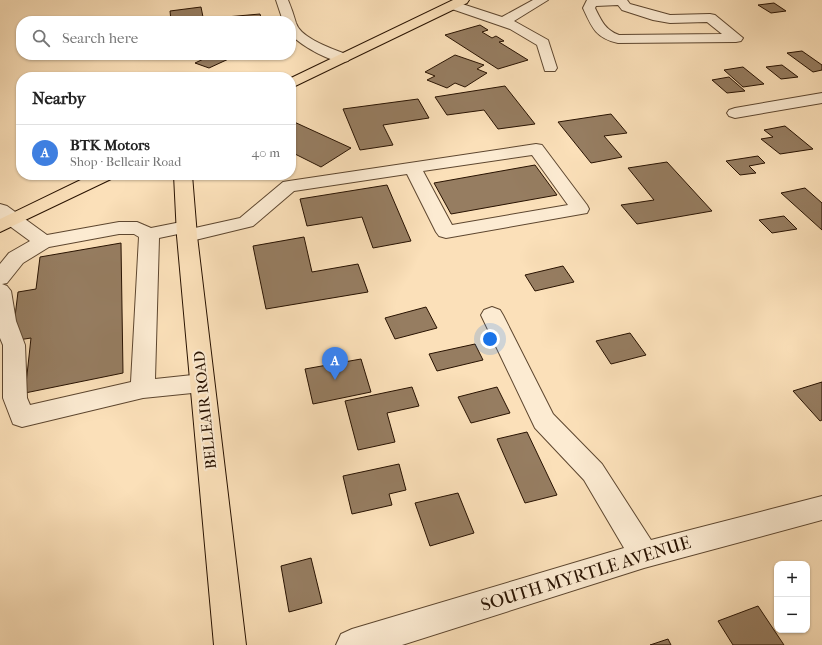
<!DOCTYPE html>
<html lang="en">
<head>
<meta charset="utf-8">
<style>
	body { margin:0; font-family:"IM FELL French Canon",serif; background:#f6f6f6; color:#222 }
	.controls { position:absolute; right:12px; bottom:12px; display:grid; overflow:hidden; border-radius:8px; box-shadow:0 1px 3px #0004 }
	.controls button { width:36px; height:36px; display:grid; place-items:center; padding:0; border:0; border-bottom:1px solid #e0e0e0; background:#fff; color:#222; font:20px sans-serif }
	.you { position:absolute; left:490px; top:339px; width:14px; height:14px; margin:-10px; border:3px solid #fff; border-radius:50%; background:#1a73e8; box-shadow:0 0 0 6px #1a73e833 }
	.badge { display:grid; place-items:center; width:26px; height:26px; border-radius:50%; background:#1a73e8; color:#fff; font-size:13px; font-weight:700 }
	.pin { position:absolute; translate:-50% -33px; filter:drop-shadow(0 1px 2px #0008) }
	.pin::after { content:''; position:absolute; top:21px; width:14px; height:12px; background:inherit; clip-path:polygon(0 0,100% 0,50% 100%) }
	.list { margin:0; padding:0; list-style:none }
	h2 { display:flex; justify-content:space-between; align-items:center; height:52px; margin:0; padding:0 16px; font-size:17px }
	h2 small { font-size:13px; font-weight:400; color:#767676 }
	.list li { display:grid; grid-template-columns:26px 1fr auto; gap:12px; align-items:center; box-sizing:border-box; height:56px; padding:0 16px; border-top:1px solid #e0e0e0 }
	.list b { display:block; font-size:15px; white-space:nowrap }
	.list p { margin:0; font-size:13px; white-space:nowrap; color:#767676 }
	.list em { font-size:13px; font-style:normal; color:#767676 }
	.icon { flex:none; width:22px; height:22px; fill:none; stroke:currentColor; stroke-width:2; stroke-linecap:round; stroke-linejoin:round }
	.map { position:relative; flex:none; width:822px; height:645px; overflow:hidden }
	.search { position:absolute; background:#fff; box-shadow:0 1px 3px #0004; left:16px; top:16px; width:280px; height:44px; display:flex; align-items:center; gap:10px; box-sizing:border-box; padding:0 14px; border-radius:16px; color:#767676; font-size:15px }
	.panel { position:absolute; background:#fff; box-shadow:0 1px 3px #0004; left:16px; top:72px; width:280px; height:108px; border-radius:16px }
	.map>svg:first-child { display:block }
	.building { fill:#967d61; stroke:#281201 }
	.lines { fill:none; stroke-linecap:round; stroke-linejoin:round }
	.minor-casing { stroke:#5d462f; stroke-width:2 }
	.major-casing { stroke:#281201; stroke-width:2 }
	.minor { fill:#fcebd2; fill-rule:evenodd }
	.major { fill:#fbe0b9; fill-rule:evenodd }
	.labels { text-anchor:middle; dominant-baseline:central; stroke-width:4; stroke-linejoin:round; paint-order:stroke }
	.street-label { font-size:15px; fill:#281201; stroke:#fcebd2 }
	.near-street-label { font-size:18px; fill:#281201; stroke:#fcebd2 }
</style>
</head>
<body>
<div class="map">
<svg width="822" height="645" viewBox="0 0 822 645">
	<rect width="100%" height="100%" fill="#fbe0b9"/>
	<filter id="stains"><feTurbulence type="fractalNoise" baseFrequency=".005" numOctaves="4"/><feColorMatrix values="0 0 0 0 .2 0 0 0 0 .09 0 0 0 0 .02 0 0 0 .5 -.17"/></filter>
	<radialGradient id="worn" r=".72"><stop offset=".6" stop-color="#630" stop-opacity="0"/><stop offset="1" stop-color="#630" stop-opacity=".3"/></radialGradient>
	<!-- building -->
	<path class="building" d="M774 3 786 11 771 13 758 5Z
		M201 7 203 17 171 21 170 11Z
		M260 14 262 21H227L226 17Z
		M480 25 488 30 482 32 492 38 496 36 504 41 499 42 528 60 498 69 445 35Z
		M802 51 822 65V70L813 72 787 53Z
		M212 55H232L235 56 209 68 195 63Z
		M455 55 484 65 477 69 487 73 465 87 455 83 447 88 427 80 435 76 425 72Z
		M782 65 798 77 781 79 766 67Z
		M743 67 764 84 743 87 724 70Z
		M729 77 745 91 727 93 712 80Z
		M505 86 535 124 498 129 484 110 447 115 435 97Z
		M418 99 429 118 383 125 393 145 360 150 343 109Z
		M611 114 627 133 604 136 622 157 591 163 558 122Z
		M291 121H292L351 148 321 167 291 152Z
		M785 126 813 149 780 154 761 139 773 137 764 130Z
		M758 156 765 163 749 166 756 173 740 175 726 161Z
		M667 162 712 211 637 224 621 205 654 200 628 168Z
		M535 165 557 195 451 214 434 183Z
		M387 185 411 241 373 248 362 217 307 226 300 199Z
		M805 188 822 203V230L781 193Z
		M784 216 797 229 772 233 759 220Z
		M304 237 312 272 358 264 368 292 266 309 253 246Z
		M121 243 123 373 25 393 31 338 12 341 18 292 36 289 40 257Z
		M563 266 574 282 535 291 525 275Z
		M426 307 437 328 395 339 385 318Z
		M630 333 646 355 611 364 596 341Z
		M475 344 483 360 437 371 429 354Z
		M361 359 371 392 313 404 305 369Z
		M822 382V420L820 421 793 391Z
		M412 387 419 406 387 413 395 442 358 450 345 401Z
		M497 387 510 413 471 423 458 397Z
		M527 432 557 495 525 503 497 439Z
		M399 464 406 490 389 494 392 505 352 514 343 476Z
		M458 493 474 533 430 546 415 503Z
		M311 558 322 603 289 612 281 566Z
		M758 606 784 645H733L718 621Z
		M668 639 671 645H650Z"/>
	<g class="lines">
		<!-- minor casing -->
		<g class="minor-casing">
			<path id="minor" d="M276 0H288C291 7 294 16 296 23 301 39 334 49 348 55L350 58 348 61C333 65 301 45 291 35V21H283Z
				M533 0H548L514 21 548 40 557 68 555 71H545L537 45 510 29 449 8 447 5 453 1 502 17Z
				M587 0H627L630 4 670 15 710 14 715 15 743 38 741 41 736 42 618 43C596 38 592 28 583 8ZM618 5 622 10 653 20 670 23 707 22 722 34 619 35C605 30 601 20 595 8L596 6Z
				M822 93V103L735 118 729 116 727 113 729 110 735 108Z
				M536 144 542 145 587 205 589 209 587 213 446 238 439 236 436 232 407 174 294 191 253 226 187 242 180 240 177 236 178 234 159 238 155 379 202 374 210 377 214 383 210 389 202 392 143 398 22 427 13 424 3 398V345L0 338V264L9 253 30 241 0 219V204L7 206 47 235 119 222H137L151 228 186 221 193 223 195 228 240 218 283 182 289 181ZM532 155 568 205 452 225 423 171ZM119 234H134L139 237 131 382 30 405 27 398 25 345 16 321 11 291 7 286 2 284 7 283 23 263 49 247Z
				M492 307 500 310 503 315 553 414 602 464 651 540 822 496V520L644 568 402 645H336L341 634 352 629 624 548 584 480 535 428 481 315 484 310Z"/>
		</g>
		<!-- major casing -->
		<g class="major-casing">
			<path id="major" d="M453 0H469L467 3 291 88V78Z
				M91 175H114L111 179 0 232V219Z
				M174 175H192L197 236 246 645H214L177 236Z"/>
		</g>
		<!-- minor -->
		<use href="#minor" class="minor"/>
		<!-- major -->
		<use href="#major" class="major"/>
	</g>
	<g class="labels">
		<!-- street labels -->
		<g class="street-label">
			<text transform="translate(205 410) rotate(-96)">BELLEAIR ROAD</text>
		</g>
		<!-- near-street labels -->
		<g class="near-street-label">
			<text transform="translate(586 574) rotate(-17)">SOUTH MYRTLE AVENUE</text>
		</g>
	</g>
	<rect width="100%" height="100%" filter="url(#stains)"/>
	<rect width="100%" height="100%" fill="url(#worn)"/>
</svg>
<div class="controls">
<button>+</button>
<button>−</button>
</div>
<div class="you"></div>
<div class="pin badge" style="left:335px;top:380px;background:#3f7fe0">A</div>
<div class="search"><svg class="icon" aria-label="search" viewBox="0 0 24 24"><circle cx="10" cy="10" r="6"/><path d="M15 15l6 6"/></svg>Search here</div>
<section class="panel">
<h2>Nearby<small></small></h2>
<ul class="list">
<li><span class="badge" style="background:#3f7fe0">A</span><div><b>BTK Motors</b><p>Shop · Belleair Road</p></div><em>40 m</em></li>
</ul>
</section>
</div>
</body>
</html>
